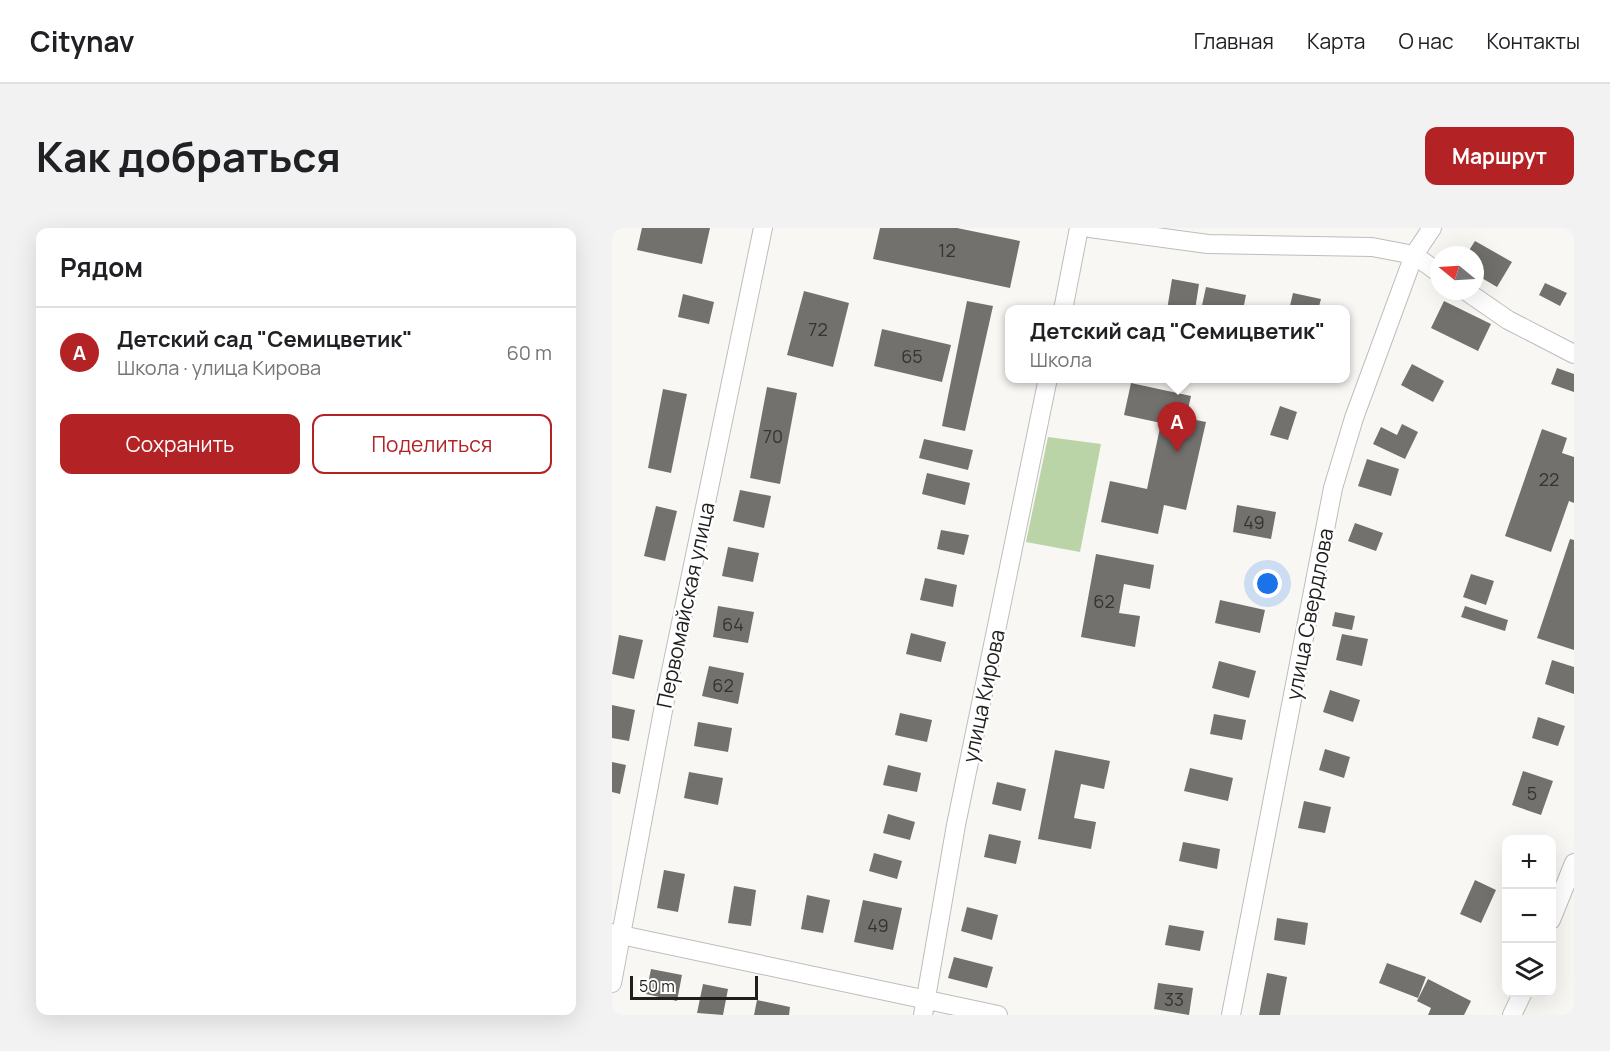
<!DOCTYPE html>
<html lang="ru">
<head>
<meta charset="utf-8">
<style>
	body { margin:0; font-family:Manrope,sans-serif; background:#f2f2f2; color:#202124 }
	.controls { position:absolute; right:18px; bottom:18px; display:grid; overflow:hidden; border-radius:12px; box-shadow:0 6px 24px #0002 }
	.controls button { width:54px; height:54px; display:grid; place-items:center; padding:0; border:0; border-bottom:2px solid #e0e0e0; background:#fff; color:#202124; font:30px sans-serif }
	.compass { position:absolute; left:818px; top:18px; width:54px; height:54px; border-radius:50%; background:#fff; box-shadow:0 6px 24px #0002; rotate:288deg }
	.scale { position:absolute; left:18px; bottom:15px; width:128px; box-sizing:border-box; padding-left:6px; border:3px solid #1f1f1d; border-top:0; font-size:16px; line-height:21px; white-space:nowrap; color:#1f1f1d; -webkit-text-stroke:4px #fff; paint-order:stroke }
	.you { position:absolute; left:656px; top:356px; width:21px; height:21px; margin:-15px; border:4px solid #fff; border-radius:50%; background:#1a73e8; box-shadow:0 0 0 9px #1a73e833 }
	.badge { display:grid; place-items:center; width:39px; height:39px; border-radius:50%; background:#b32325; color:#fff; font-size:20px; font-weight:700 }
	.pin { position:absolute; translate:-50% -50px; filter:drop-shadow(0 2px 3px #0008) }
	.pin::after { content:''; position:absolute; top:32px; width:21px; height:18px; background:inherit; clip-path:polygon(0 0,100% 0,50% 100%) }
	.popup { position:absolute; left:393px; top:77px; width:345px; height:78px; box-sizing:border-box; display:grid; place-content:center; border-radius:12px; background:#fff; filter:drop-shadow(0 2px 4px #0005); font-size:20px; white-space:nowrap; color:#757577 }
	.popup b { font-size:22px; color:#202124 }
	.popup::after { content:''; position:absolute; left:50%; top:100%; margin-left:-12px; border:12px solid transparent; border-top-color:#fff }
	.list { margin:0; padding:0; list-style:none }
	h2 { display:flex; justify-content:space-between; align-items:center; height:78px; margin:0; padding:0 24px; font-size:26px }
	h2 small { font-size:20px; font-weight:400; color:#757577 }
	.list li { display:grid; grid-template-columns:39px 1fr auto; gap:18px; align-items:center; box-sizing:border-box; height:90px; padding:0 24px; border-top:2px solid #e0e0e0 }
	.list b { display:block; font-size:22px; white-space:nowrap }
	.list p { margin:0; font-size:20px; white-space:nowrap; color:#757577 }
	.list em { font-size:20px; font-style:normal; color:#757577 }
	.actions { display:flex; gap:12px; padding:18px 24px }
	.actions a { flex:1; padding:14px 0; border:2px solid #b32325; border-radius:12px; text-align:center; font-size:21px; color:#b32325 }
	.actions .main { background:#b32325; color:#fff }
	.icon { flex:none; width:33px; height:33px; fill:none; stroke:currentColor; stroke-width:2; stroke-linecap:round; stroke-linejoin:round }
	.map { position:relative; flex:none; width:962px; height:787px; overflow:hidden; border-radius:12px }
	header { display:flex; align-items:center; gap:36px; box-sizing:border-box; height:84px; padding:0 30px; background:#fff; border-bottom:2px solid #e0e0e0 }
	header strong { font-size:28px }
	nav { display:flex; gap:33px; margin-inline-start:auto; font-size:21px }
	.intro { display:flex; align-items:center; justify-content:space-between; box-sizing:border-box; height:144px; padding:0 36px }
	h1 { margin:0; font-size:42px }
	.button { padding:15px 27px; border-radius:12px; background:#b32325; color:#fff; font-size:21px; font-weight:700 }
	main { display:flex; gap:36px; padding:0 36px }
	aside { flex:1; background:#fff; border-radius:12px; box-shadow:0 6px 24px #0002 }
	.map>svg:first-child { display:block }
	.green { fill:#bad4a8 }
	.building { fill:#73716e }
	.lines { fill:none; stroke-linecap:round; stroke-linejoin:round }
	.minor-casing { stroke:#bfbdba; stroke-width:20 }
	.minor { stroke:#fff; stroke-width:18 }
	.labels { text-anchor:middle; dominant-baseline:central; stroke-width:5; stroke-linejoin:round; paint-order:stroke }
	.number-label { font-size:18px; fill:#343431 }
	.street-label { font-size:21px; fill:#1f1f1d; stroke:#fff }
</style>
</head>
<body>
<header>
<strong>Citynav</strong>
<nav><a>Главная</a><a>Карта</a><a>О нас</a><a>Контакты</a></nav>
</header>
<div class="intro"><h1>Как добраться</h1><a class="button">Маршрут</a></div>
<main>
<aside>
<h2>Рядом<small></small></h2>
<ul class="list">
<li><span class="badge">A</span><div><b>Детский сад &quot;Семицветик&quot;</b><p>Школа · улица Кирова</p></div><em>60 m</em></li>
</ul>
<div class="actions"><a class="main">Сохранить</a><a>Поделиться</a></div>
</aside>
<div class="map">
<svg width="962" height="787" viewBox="0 0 962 787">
	<rect width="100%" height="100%" fill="#f9f7f4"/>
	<!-- green -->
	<path class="green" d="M436 209 489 216 468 324 414 314Z"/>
	<!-- building -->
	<path class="building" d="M30 0H98L90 36 25 22Z
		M268 0H345L408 13 398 60 261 31Z
		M863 13 900 34 885 59 863 46V27H854Z
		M560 51 587 56 583 82H555Z
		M933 55 955 65 948 78 927 67Z
		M594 59 634 67 631 82H589Z
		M192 63 237 75 221 139 175 127Z
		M681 65 709 71 706 82H677Z
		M71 66 102 74 97 96 66 89Z
		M355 73 381 78 353 203 330 198Z
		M832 73 879 96 866 123 819 100Z
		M270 101 339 117 330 154 262 138Z
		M800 136 832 153 821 174 789 157Z
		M945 140 962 146V164L939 156Z
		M519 155 579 168 574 190 594 194 574 282 552 277 546 306 489 294 498 253 535 261 549 195 512 187Z
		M155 159 185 165 168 256 138 250Z
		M51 161 75 166 59 245 36 240Z
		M668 178 685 184 676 212 658 207Z
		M790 196 806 204 793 231 761 216 769 199 785 207Z
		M930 201 955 210 950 225 962 229V275L957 273 939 324 893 308Z
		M312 211 361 222 356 242 307 230Z
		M755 231 787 241 779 268 746 258Z
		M315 245 358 255 353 277 310 266Z
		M128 262 159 268 152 300 121 293Z
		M625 277 664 284 659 311 621 304Z
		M44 278 65 283 53 333 32 328Z
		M743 295 771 305 764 323 736 313Z
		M329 302 357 307 352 327 325 321Z
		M958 311 962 312V422L925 410Z
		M116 319 147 325 141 354 110 348Z
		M484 326 542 337 538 361 512 356 507 385 528 388 523 419 469 409Z
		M859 346 882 353 874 377 851 369Z
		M313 350 345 357 341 379 308 372Z
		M608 372 653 382 648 405 603 395Z
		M106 378 142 384 136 415 101 409Z
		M853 378 896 392 893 403 849 389Z
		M723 384 743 388 740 402 720 398Z
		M299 405 334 414 329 434 294 426Z
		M730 406 756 411 750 438 724 432Z
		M7 407 31 412 22 451 0 446Z
		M940 432 962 439V466L933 456Z
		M607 433 644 443 637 470 600 460Z
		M97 438 132 445 126 476 90 468Z
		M718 462 748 472 741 494 711 484Z
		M0 477 23 482 17 513 0 510Z
		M288 485 320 492 315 514 283 507Z
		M602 486 634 492 630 512 598 506Z
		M926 489 953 498 946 518 920 510Z
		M86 494 120 500 116 524 82 518Z
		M713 521 738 529 732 550 707 542Z
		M443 522 498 533 492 561 469 556 462 590 484 594 479 621 426 611Z
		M0 534 14 537 8 566 0 564Z
		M276 537 309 545 305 564 271 557Z
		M578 540 621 550 616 573 572 563Z
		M911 543 941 553 929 587 900 577Z
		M77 544 111 550 106 577 72 570Z
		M385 554 414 561 409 583 380 576Z
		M692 573 719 579 713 605 686 600Z
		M276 586 303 594 298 612 271 605Z
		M377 606 409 613 404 636 372 629Z
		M571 614 608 621 605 641 567 633Z
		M262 625 290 633 285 651 257 643Z
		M52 642 73 646 66 684 45 680Z
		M863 652 884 662 869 695 848 686Z
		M122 658 144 662 139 698 116 695Z
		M195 667 218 672 211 705 189 701Z
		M251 672 290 680 281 722 242 714Z
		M355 679 386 687 380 712 349 703Z
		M665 690 696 695 693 717 662 712Z
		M557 697 592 703 588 723 553 717Z
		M342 729 381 739 375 760 336 750Z
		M775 735 814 749 806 770 767 755Z
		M39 741 70 747 65 773 34 766Z
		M655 745 675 749 668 787H647Z
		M816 751 859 773 852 787H816L819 780 805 773Z
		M546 755 581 760 577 787 542 781Z
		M91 756 116 761 111 787 85 785Z
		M145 772 178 779 177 787H142Z"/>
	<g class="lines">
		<!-- minor casing -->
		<g class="minor-casing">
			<path id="minor" d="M478 0 596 16 760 19 802 27 827 45
				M854 63 896 92 962 126
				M451 82 467 0
				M939 692 962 635
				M0 705 386 787
				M0 755 53 472 151 0
				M311 787 344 597 436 150
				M619 787 721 260 742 190 802 27 820 0
				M900 787 911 764"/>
		</g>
		<!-- minor -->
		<use href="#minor" class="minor"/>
	</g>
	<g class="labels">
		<!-- number labels -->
		<g class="number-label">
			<text x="335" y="22">12</text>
			<text x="206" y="101">72</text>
			<text x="300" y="128">65</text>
			<text x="161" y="208">70</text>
			<text x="937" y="251">22</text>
			<text x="642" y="294">49</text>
			<text x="492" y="373">62</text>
			<text x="121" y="396">64</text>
			<text x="111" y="457">62</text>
			<text x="920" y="565">5</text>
			<text x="266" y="697">49</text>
			<text x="562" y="771">33</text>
		</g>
		<!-- street labels -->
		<g class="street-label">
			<text transform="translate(73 377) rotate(-78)">Первомайская улица</text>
			<text transform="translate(697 386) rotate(-79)">улица Свердлова</text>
			<text transform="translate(371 468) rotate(-78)">улица Кирова</text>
		</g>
	</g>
</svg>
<div class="controls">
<button>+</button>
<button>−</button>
<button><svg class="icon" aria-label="layers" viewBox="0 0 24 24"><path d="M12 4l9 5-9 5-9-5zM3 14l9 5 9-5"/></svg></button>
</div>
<svg class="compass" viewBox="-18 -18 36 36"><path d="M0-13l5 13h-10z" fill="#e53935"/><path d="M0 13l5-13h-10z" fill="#757577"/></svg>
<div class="scale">50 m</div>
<div class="you"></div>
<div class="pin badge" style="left:565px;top:224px">A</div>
<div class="popup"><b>Детский сад &quot;Семицветик&quot;</b>Школа</div>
</div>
</main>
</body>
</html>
